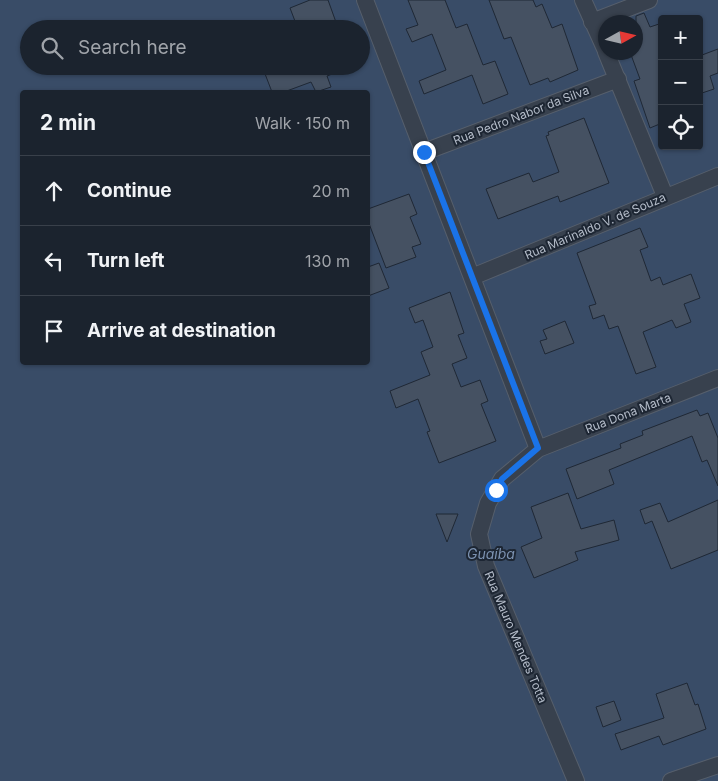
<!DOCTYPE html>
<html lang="en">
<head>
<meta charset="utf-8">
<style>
	body { margin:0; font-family:Inter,sans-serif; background:#242b36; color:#f1f3f6 }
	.controls { position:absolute; right:15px; top:15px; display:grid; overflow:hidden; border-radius:5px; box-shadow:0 1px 4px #0004 }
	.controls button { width:45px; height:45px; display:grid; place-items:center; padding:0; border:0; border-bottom:1px solid #39404a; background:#1b232e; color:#f1f3f6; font:25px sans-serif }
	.compass { position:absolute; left:598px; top:15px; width:45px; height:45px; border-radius:50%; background:#1b232e; box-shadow:0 1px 4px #0004; rotate:82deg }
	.stop { position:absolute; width:15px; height:15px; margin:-11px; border:4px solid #1a73e8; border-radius:50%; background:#fff }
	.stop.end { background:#1a73e8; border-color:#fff; box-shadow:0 1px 5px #0008 }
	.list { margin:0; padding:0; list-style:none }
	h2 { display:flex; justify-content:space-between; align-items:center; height:65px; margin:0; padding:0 20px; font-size:21px }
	h2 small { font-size:16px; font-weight:400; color:#a0a4aa }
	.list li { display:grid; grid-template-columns:32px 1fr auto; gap:15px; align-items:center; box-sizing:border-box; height:70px; padding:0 20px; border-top:1px solid #39404a }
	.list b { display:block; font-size:19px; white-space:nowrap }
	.list em { font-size:16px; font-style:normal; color:#a0a4aa }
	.icon { flex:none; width:28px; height:28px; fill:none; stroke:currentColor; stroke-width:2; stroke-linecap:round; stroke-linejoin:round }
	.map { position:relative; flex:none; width:718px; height:781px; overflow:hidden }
	.search { position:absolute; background:#1b232e; box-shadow:0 1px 4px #0004; left:20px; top:20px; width:350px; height:55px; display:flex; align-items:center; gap:12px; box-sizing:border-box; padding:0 18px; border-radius:28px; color:#a0a4aa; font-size:19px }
	.panel { position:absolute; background:#1b232e; box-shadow:0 1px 4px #0004; left:20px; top:90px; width:350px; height:275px; border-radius:5px }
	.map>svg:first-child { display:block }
	.water { fill:#394c67; fill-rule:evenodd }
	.building { fill:#455162; stroke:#1f2835 }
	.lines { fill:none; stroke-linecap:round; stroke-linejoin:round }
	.street-casing { stroke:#565f6c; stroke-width:18 }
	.street { stroke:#38414e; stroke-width:16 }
	.route { stroke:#1a73e8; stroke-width:6 }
	.labels { text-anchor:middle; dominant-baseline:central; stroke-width:4; stroke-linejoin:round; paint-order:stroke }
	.street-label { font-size:12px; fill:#b4bcc9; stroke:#1d2633 }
	.water-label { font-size:14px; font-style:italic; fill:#7c92b1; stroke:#1d2633 }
</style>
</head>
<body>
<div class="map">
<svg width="718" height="781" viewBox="0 0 718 781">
	<rect width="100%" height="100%" fill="#242f3e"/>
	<!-- water -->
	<path class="water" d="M0 0H718V781H0ZM662 19H699V146H662ZM606 22H636V52H606ZM29 29H361V66H29ZM22 92H368V362H22Z"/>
	<!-- building -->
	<path class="building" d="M310 0H328L337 25 333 26 334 29H298L290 8Z
		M408 0H445L456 28 467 24 483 65 495 61 508 94 483 104 472 75 424 94 419 81 446 70 432 34 412 42 406 29 418 25Z
		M489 0H533L536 7 542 4 552 28 562 24 578 70 550 82 548 78 530 85 511 37 504 39Z
		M644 13 650 27 662 23V123L650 128 634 81 640 79 630 52H636V16Z
		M718 49V73L710 76 714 89 699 94V52L702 55Z
		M262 66H350V67L327 76 331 87 316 92 311 82 284 92H272Z
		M584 118 609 183 560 202 558 196 498 219 486 189 529 173 533 182 559 172 546 136 549 135 548 132Z
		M409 194 417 214 410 217 421 244 412 247 416 257 386 268 368 221V209Z
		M640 228 648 247 640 250 651 281 660 277 663 285 691 274 700 298 684 304 691 322 676 328 672 320 643 332 656 367 636 374 618 326 609 329 604 315 593 319 589 306 596 304 577 253Z
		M379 263 389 288 368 296V267Z
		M450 292 464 333 458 335 467 358 452 364 461 387 480 380 488 401 481 404 496 441 439 463 427 432 430 431 418 399 396 408 390 391 430 375 421 352 433 347 423 320 415 323 409 308Z
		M565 321 574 343 545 354 540 341 547 339 543 330Z
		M697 410 700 416 708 413 718 438V486L707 460 702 462 692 436 609 470 614 484 577 499 566 469 621 448 620 444 643 435 642 431Z
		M568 493 581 529 614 520 619 540 575 552 578 560 534 578 521 547 542 538 531 507Z
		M718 500V550L671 569 652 521 645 524 640 510 660 503 668 522Z
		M436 514H458L447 542Z
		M687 683 695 705 698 704 706 729 663 745 659 736 621 750 615 734 664 718 656 694Z
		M614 701 621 720 603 727 596 707Z"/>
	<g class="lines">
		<!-- street casing -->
		<g class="street-casing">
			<path id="street" d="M365 0 538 449
				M583 0 606 51
				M592 22 649 0
				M606 52 665 196
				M424 152 618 79
				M472 277 718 176
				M576 781 486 566 479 534 488 503 502 479 538 449 718 378
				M671 781 718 765"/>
		</g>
		<!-- street -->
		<use href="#street" class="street"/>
	</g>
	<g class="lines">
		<!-- route -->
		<path class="route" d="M424 152 538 448 502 479 496 490"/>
	</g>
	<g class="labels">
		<!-- street labels -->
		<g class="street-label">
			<text transform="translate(521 115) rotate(-21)">Rua Pedro Nabor da Silva</text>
			<text transform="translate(595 226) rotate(-23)">Rua Marinaldo V. de Souza</text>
			<text transform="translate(628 413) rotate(-21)">Rua Dona Marta</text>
			<text transform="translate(516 637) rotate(67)">Rua Mauro Mendes Totta</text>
		</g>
		<!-- water labels -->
		<g class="water-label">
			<text x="491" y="553">Guaíba</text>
		</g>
	</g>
</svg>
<div class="controls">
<button>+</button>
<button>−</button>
<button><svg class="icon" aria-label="locate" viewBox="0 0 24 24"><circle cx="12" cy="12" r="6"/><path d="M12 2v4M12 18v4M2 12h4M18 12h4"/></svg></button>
</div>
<svg class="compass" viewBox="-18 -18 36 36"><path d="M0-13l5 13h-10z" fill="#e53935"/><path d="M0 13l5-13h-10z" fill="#a0a4aa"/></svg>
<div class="stop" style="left:496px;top:490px"></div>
<div class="stop end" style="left:424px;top:152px"></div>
<div class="search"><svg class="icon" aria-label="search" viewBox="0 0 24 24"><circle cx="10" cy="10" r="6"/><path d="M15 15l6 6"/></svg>Search here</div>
<section class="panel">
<h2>2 min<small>Walk · 150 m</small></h2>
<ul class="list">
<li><svg class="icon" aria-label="ahead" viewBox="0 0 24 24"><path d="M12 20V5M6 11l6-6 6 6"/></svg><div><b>Continue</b></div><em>20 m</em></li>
<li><svg class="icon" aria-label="left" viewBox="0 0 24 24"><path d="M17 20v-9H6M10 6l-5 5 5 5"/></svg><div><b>Turn left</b></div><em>130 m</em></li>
<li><svg class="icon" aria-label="arrive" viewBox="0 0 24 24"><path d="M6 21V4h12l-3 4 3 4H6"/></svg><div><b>Arrive at destination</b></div></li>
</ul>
</section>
</div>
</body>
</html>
